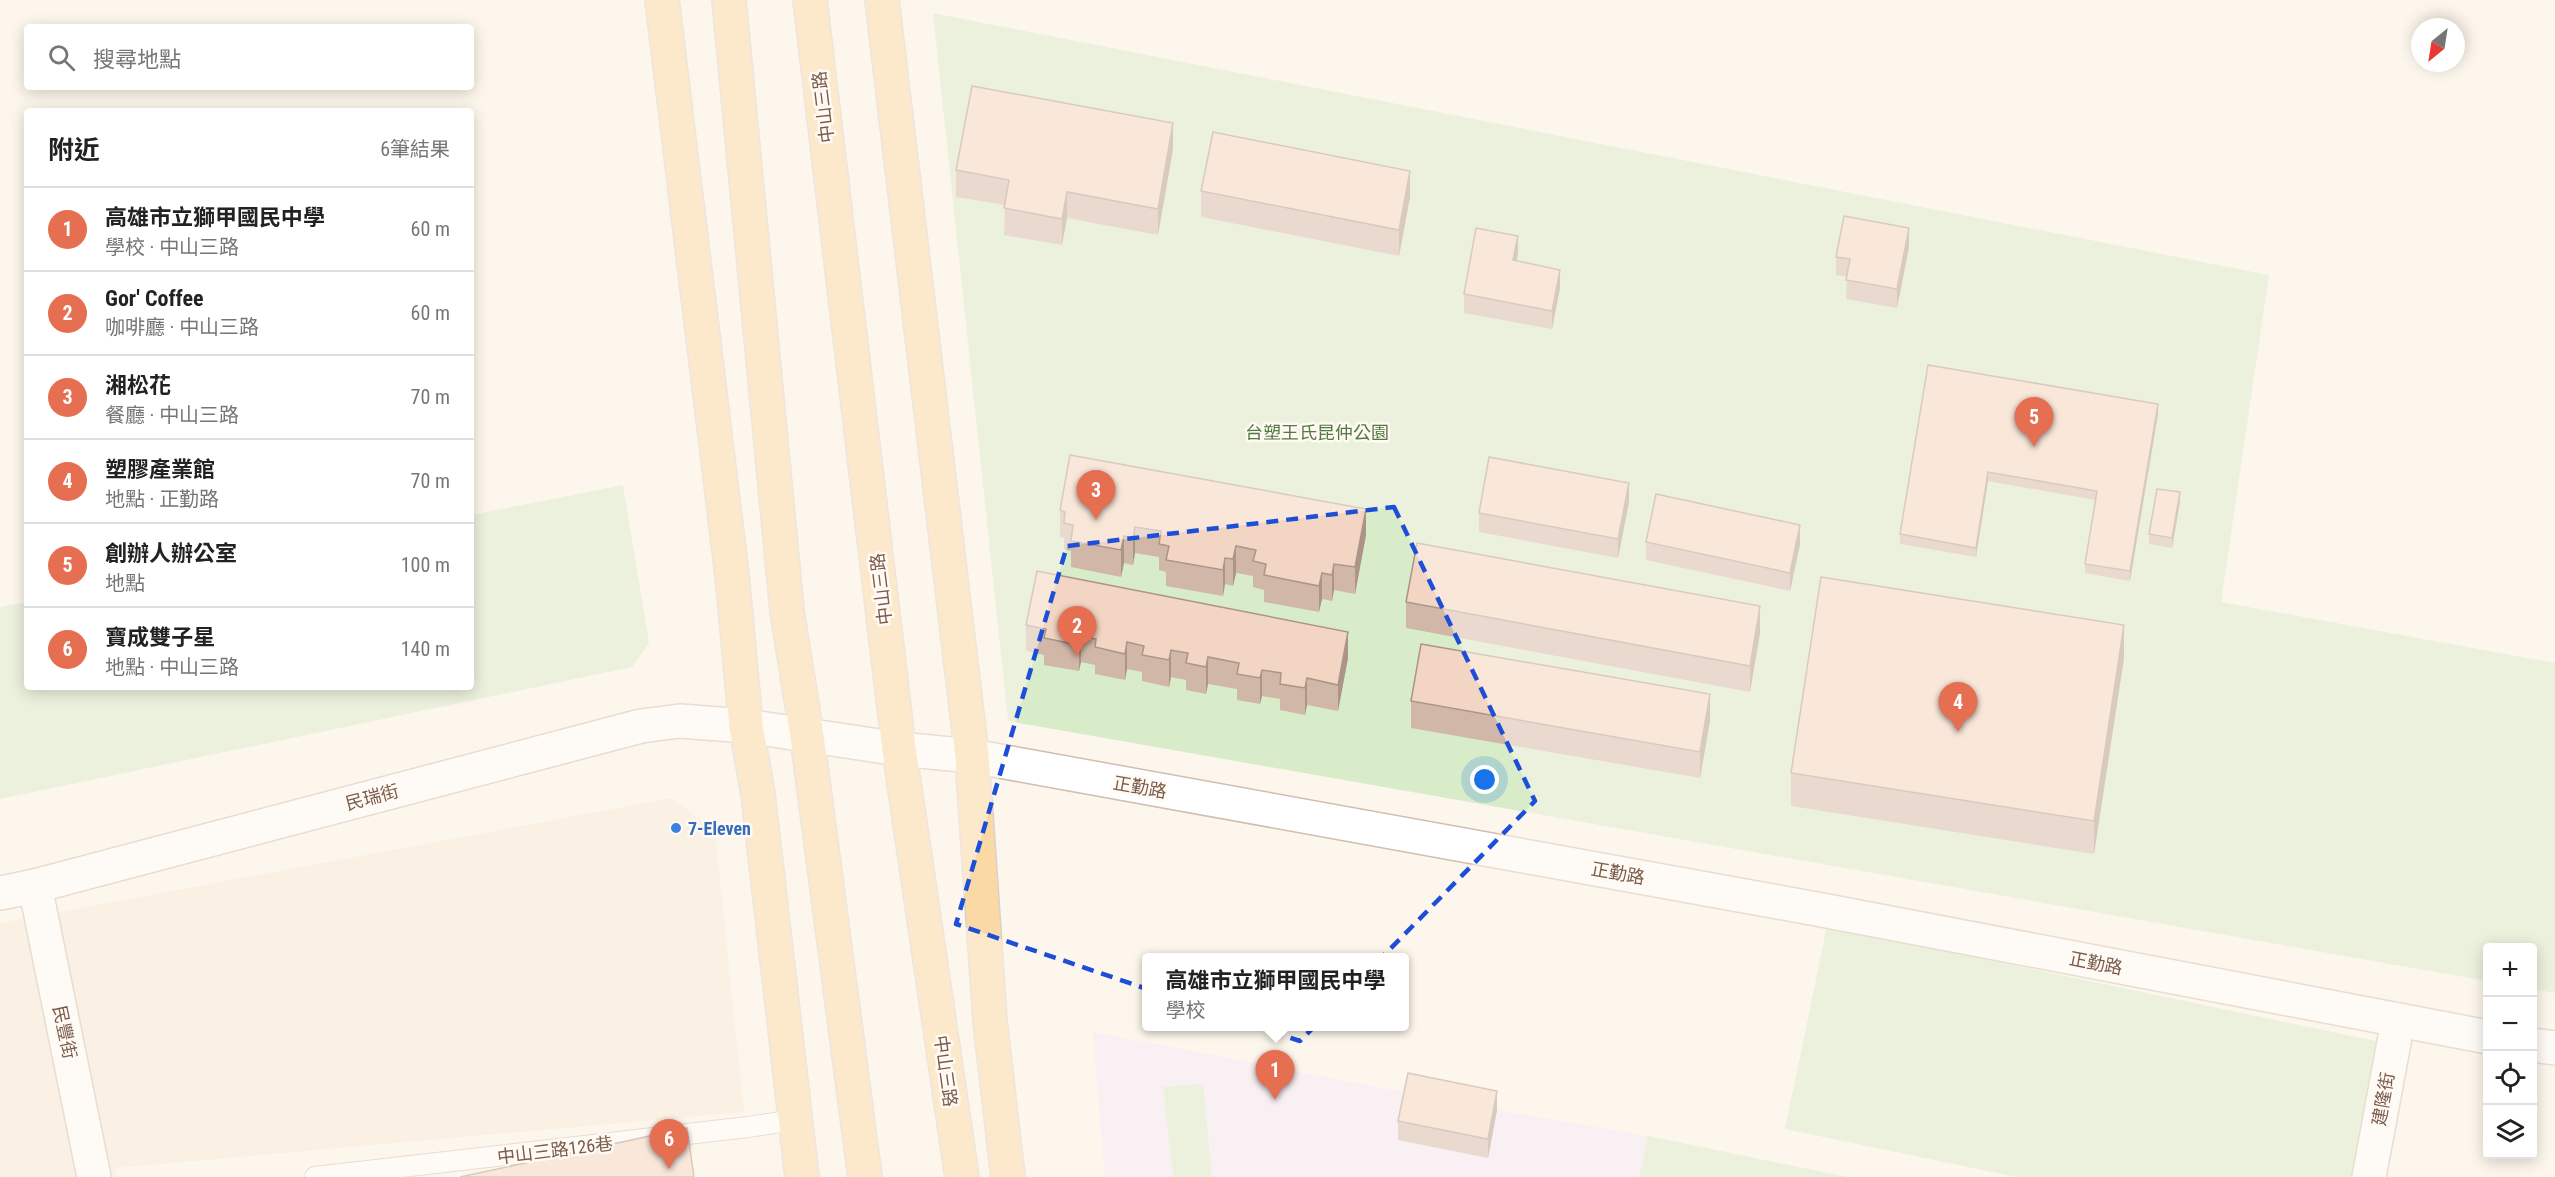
<!DOCTYPE html>
<html lang="zh-TW">
<head>
<meta charset="utf-8">
<style>
	body { margin:0; font-family:"Roboto Condensed","Noto Sans TC",sans-serif; background:#f6f6f6; color:#222 }
	.controls { position:absolute; right:18px; bottom:18px; display:grid; overflow:hidden; border-radius:6px; box-shadow:0 3px 15px #0003 }
	.controls button { width:54px; height:54px; display:grid; place-items:center; padding:0; border:0; border-bottom:2px solid #e0e0e0; background:#fff; color:#222; font:30px sans-serif }
	.compass { position:absolute; left:2411px; top:18px; width:54px; height:54px; border-radius:50%; background:#fff; box-shadow:0 3px 15px #0003; rotate:210deg }
	.you { position:absolute; left:1485px; top:780px; width:21px; height:21px; margin:-15px; border:4px solid #fff; border-radius:50%; background:#1a73e8; box-shadow:0 0 0 9px #1a73e833 }
	.badge { display:grid; place-items:center; width:39px; height:39px; border-radius:50%; background:#e76f51; color:#fff; font-size:20px; font-weight:700 }
	.pin { position:absolute; translate:-50% -50px; filter:drop-shadow(0 2px 3px #0008) }
	.pin::after { content:''; position:absolute; top:32px; width:21px; height:18px; background:inherit; clip-path:polygon(0 0,100% 0,50% 100%) }
	.popup { position:absolute; left:1142px; top:953px; width:267px; height:78px; box-sizing:border-box; display:grid; place-content:center; border-radius:6px; background:#fff; filter:drop-shadow(0 2px 4px #0005); font-size:20px; white-space:nowrap; color:#767676 }
	.popup b { font-size:22px; color:#222 }
	.popup::after { content:''; position:absolute; left:50%; top:100%; margin-left:-12px; border:12px solid transparent; border-top-color:#fff }
	.list { margin:0; padding:0; list-style:none }
	h2 { display:flex; justify-content:space-between; align-items:center; height:78px; margin:0; padding:0 24px; font-size:26px }
	h2 small { font-size:20px; font-weight:400; color:#767676 }
	.list li { display:grid; grid-template-columns:39px 1fr auto; gap:18px; align-items:center; box-sizing:border-box; height:84px; padding:0 24px; border-top:2px solid #e0e0e0 }
	.list b { display:block; font-size:22px; white-space:nowrap }
	.list p { margin:0; font-size:20px; white-space:nowrap; color:#767676 }
	.list em { font-size:20px; font-style:normal; color:#767676 }
	.icon { flex:none; width:33px; height:33px; fill:none; stroke:currentColor; stroke-width:2; stroke-linecap:round; stroke-linejoin:round }
	.map { position:relative; flex:none; width:2555px; height:1177px; overflow:hidden }
	.search { position:absolute; background:#fff; box-shadow:0 3px 15px #0003; left:24px; top:24px; width:450px; height:66px; display:flex; align-items:center; gap:15px; box-sizing:border-box; padding:0 21px; border-radius:6px; color:#767676; font-size:22px }
	.panel { position:absolute; background:#fff; box-shadow:0 3px 15px #0003; left:24px; top:108px; width:450px; height:582px; border-radius:6px }
	.map>svg:first-child { display:block }
	.residential { fill:#f5e8da }
	.education { fill:#f3e8fa }
	.green { fill:#d8ecc9 }
	.lines { fill:none; stroke-linecap:round; stroke-linejoin:round }
	.lane-casing { stroke:#d1beb0; stroke-width:22 }
	.street-casing { stroke:#d1beb0; stroke-width:36 }
	.primary-casing { stroke:#dad1cd; stroke-width:36 }
	.lane { stroke:#fff; stroke-width:20 }
	.street { stroke:#fff; stroke-width:33 }
	.primary { stroke:#fbd9a5; stroke-width:33 }
	.wall { fill:#d1b7a8 }
	.shaded-wall { fill:#aa9588 }
	.building { fill:#f3d5c3; stroke:#aa9588; stroke-width:1.5 }
	.marked { fill:none; stroke:#1d4ed8; stroke-width:4.5; stroke-dasharray:12 8; stroke-linejoin:round }
	.shop-dot { fill:#3f7fe0; stroke:#fffaf3; stroke-width:2 }
	.labels { text-anchor:middle; dominant-baseline:central; stroke-width:5; stroke-linejoin:round; paint-order:stroke }
	.street-label { font-size:18px; fill:#7a5c4d; stroke:#fffaf3 }
	.park-label { font-size:18px; fill:#537a41; stroke:#fffaf3 }
	.shop-label { font-size:18px; font-weight:bold; fill:#366cbe; stroke:#fffaf3; text-anchor:start }
</style>
</head>
<body>
<div class="map">
<svg width="2555" height="1177" viewBox="0 0 2555 1177">
	<rect width="100%" height="100%" fill="#fdf6ec"/>
	<!-- residential -->
	<path class="residential" d="M672 798 715 832 744 1112 115 1168 117 1177H0V923Z"/>
	<!-- education -->
	<path class="education" d="M1093 1032 1497 1110 1648 1136 1847 1177H1105Z"/>
	<!-- green -->
	<path class="green" d="M933 13 2269 275 2221 602 2555 663V993L2533 989 2532 948H2488L2487 981 1008 721Z
		M623 485 649 643 632 667 0 799V607L27 602V687H471V515Z
		M1827 926 2409 1048 2382 1177H2016L1785 1129Z
		M1203 1084 1212 1177H1173L1163 1087Z
		M1648 1136 1847 1177H1639Z"/>
	<g class="lines">
		<!-- lane casing -->
		<g class="lane-casing">
			<path id="lane" d="M315 1177 748 1127 794 1120"/>
		</g>
		<!-- street casing -->
		<g class="street-casing">
			<path id="street" d="M35 886 94 1177
				M0 893 35 886 641 726 680 721 746 726 899 749 972 756 1822 910 2488 1037
				M2532 1045 2555 1048
				M2369 1177 2398 1021"/>
		</g>
		<!-- primary casing -->
		<g class="primary-casing">
			<path id="primary" d="M662 0 732 575 746 726 758 794 802 1177
				M729 0 787 611 807 736 865 1177
				M810 0 899 749 962 1177
				M882 0 972 756 990 1021 1008 1177"/>
		</g>
		<!-- lane -->
		<use href="#lane" class="lane"/>
		<!-- street -->
		<use href="#street" class="street"/>
		<!-- primary -->
		<use href="#primary" class="primary"/>
	</g>
	<!-- wall -->
	<path class="wall" d="M1173 149 1158 235 1067 218 1062 245 1004 235 1005 205 956 197V170Z
		M1201 191 1410 197 1399 256 1201 217Z
		M1909 247 1897 308 1846 299 1847 277 1836 275V257Z
		M1518 254 1516 261 1560 288 1552 329 1464 313V294Z
		M1928 365 2158 414 2130 581 2085 573V564L2095 500 1988 481 1976 557 1900 544V534Z
		M1629 502 1618 558 1479 532V513Z
		M2180 502 2172 548 2149 544V534Z
		M1060 510 1366 535 1355 594 1334 590 1332 601 1322 599 1319 612 1264 602V590L1253 587V576L1236 573 1233 586 1225 584 1223 596 1166 586V572L1159 570V557L1135 553 1133 565 1124 563 1121 577 1071 567V551L1064 549V538L1060 537Z
		M1646 542 1800 544 1790 591 1646 560Z
		M1406 602 1760 633 1750 692 1406 628Z
		M1026 625 1348 658 1338 711 1307 705 1305 715 1280 710V699L1262 696 1260 704 1237 700V689L1208 684 1206 694 1186 690V680L1171 677 1169 687 1142 681V672L1127 669 1125 680 1095 674V665L1081 662 1079 671 1044 665V655L1026 651Z
		M2124 658 2094 854 1791 806V773Z
		M1411 701 1710 721 1700 778 1411 728Z
		M1497 1110 1488 1158 1398 1140V1121Z"/>
	<!-- shaded-wall -->
	<path class="shaded-wall" d="M1173 123V149L1158 235V209Z
		M1410 171V197L1399 256V230Z
		M1067 192V218L1062 245V219Z
		M1909 228V247L1897 308V289Z
		M1518 236V254L1513 279V260Z
		M1560 270V288L1552 329V311Z
		M2158 404V414L2130 581V571Z
		M1988 472V481L1976 557V548Z
		M1629 483V502L1618 558V539Z
		M2180 492V502L2172 548V538Z
		M1366 509V535L1355 594V567Z
		M1800 525V544L1790 591V573Z
		M1135 527V553L1133 565V538Z
		M1124 536V563L1121 577V550Z
		M1236 546V573L1233 586V559Z
		M1225 558V584L1223 596V570Z
		M1334 564V590L1332 601V575Z
		M1322 573V599L1319 612V586Z
		M1760 606V633L1750 692V666Z
		M2124 625V658L2094 854V821Z
		M1348 632V658L1338 711V685Z
		M1081 636V662L1079 671V645Z
		M1127 642V669L1125 680V654Z
		M1171 650V677L1169 687V660Z
		M1208 657V684L1206 694V667Z
		M1262 670V696L1260 704V678Z
		M1307 678V705L1305 715V688Z
		M1710 694V721L1700 778V752Z
		M1497 1091V1110L1488 1158V1139Z"/>
	<!-- building -->
	<path class="building" d="M972 86 1173 123 1158 209 1067 192 1062 219 1004 208 1009 180 956 170Z
		M1213 132 1410 171 1399 230 1201 191Z
		M1844 216 1909 228 1897 289 1846 280 1850 259 1836 257Z
		M1476 228 1518 236 1513 260 1560 270 1552 311 1464 294Z
		M1928 365 2158 404 2130 571 2085 564 2097 491 1988 472 1976 548 1900 534Z
		M1070 455 1366 509 1355 567 1334 564 1332 575 1322 573 1319 586 1264 575 1266 564 1253 561 1256 550 1236 546 1233 559 1225 558 1223 570 1166 560 1169 546 1159 544 1161 531 1135 527 1133 538 1124 536 1121 550 1071 541 1073 525 1064 523 1065 512 1060 510Z
		M1489 457 1629 483 1618 539 1479 513Z
		M2157 489 2180 492 2172 538 2149 534Z
		M1656 494 1800 525 1790 573 1646 542Z
		M1417 543 1760 606 1750 666 1406 602Z
		M1037 571 1348 632 1338 685 1307 678 1305 688 1280 684 1281 673 1262 670 1260 678 1237 674 1239 663 1208 657 1206 667 1186 663 1188 653 1171 650 1169 660 1142 655 1144 646 1127 642 1125 654 1095 647 1096 639 1081 636 1079 645 1044 638 1046 629 1026 625Z
		M1821 577 2124 625 2094 821 1791 773Z
		M1421 644 1710 694 1700 752 1411 701Z
		M1408 1073 1497 1091 1488 1139 1398 1121Z
		M687 1128 694 1177H460Z"/>
	<!-- marked area -->
	<path d="M0 0H2555V1177H0ZM1394 507 1535 801 1300 1041 956 924 1067 546Z" fill="#fdf6ec" fill-opacity=".55" fill-rule="evenodd"/>
	<path class="marked" d="M1394 507 1535 801 1300 1041 956 924 1067 546Z"/>
	<!-- markers -->
	<circle class="shop-dot" cx="676" cy="828" r="6"/>
	<g class="labels">
		<!-- street labels -->
		<g class="street-label">
			<text transform="translate(823 107) rotate(-97)">中山三路</text>
			<text transform="translate(881 589) rotate(-97)">中山三路</text>
			<text transform="translate(1140 787) rotate(10)">正勤路</text>
			<text transform="translate(372 797) rotate(-15)">民瑞街</text>
			<text transform="translate(1618 873) rotate(10)">正勤路</text>
			<text transform="translate(2096 963) rotate(11)">正勤路</text>
			<text transform="translate(65 1032) rotate(78)">民豐街</text>
			<text transform="translate(946 1071) rotate(82)">中山三路</text>
			<text transform="translate(2383 1099) rotate(-80)">建隆街</text>
			<text transform="translate(555 1150) rotate(-7)">中山三路126巷</text>
		</g>
		<!-- park labels -->
		<g class="park-label">
			<text x="1317" y="432">台塑王氏昆仲公園</text>
		</g>
		<!-- shop labels -->
		<g class="shop-label">
			<text x="688" y="828">7-Eleven</text>
		</g>
	</g>
</svg>
<div class="controls">
<button>+</button>
<button>−</button>
<button><svg class="icon" aria-label="locate" viewBox="0 0 24 24"><circle cx="12" cy="12" r="6"/><path d="M12 2v4M12 18v4M2 12h4M18 12h4"/></svg></button>
<button><svg class="icon" aria-label="layers" viewBox="0 0 24 24"><path d="M12 4l9 5-9 5-9-5zM3 14l9 5 9-5"/></svg></button>
</div>
<svg class="compass" viewBox="-18 -18 36 36"><path d="M0-13l5 13h-10z" fill="#e53935"/><path d="M0 13l5-13h-10z" fill="#767676"/></svg>
<div class="you"></div>
<div class="pin badge" style="left:1275px;top:1100px">1</div>
<div class="popup"><b>高雄市立獅甲國民中學</b>學校</div>
<div class="pin badge" style="left:1077px;top:656px">2</div>
<div class="pin badge" style="left:1096px;top:520px">3</div>
<div class="pin badge" style="left:1958px;top:732px">4</div>
<div class="pin badge" style="left:2034px;top:447px">5</div>
<div class="pin badge" style="left:669px;top:1169px">6</div>
<div class="search"><svg class="icon" aria-label="search" viewBox="0 0 24 24"><circle cx="10" cy="10" r="6"/><path d="M15 15l6 6"/></svg>搜尋地點</div>
<section class="panel">
<h2>附近<small>6筆結果</small></h2>
<ul class="list">
<li><span class="badge">1</span><div><b>高雄市立獅甲國民中學</b><p>學校 · 中山三路</p></div><em>60 m</em></li>
<li><span class="badge">2</span><div><b>Gor' Coffee</b><p>咖啡廳 · 中山三路</p></div><em>60 m</em></li>
<li><span class="badge">3</span><div><b>湘松花</b><p>餐廳 · 中山三路</p></div><em>70 m</em></li>
<li><span class="badge">4</span><div><b>塑膠產業館</b><p>地點 · 正勤路</p></div><em>70 m</em></li>
<li><span class="badge">5</span><div><b>創辦人辦公室</b><p>地點</p></div><em>100 m</em></li>
<li><span class="badge">6</span><div><b>寶成雙子星</b><p>地點 · 中山三路</p></div><em>140 m</em></li>
</ul>
</section>
</div>
</body>
</html>
